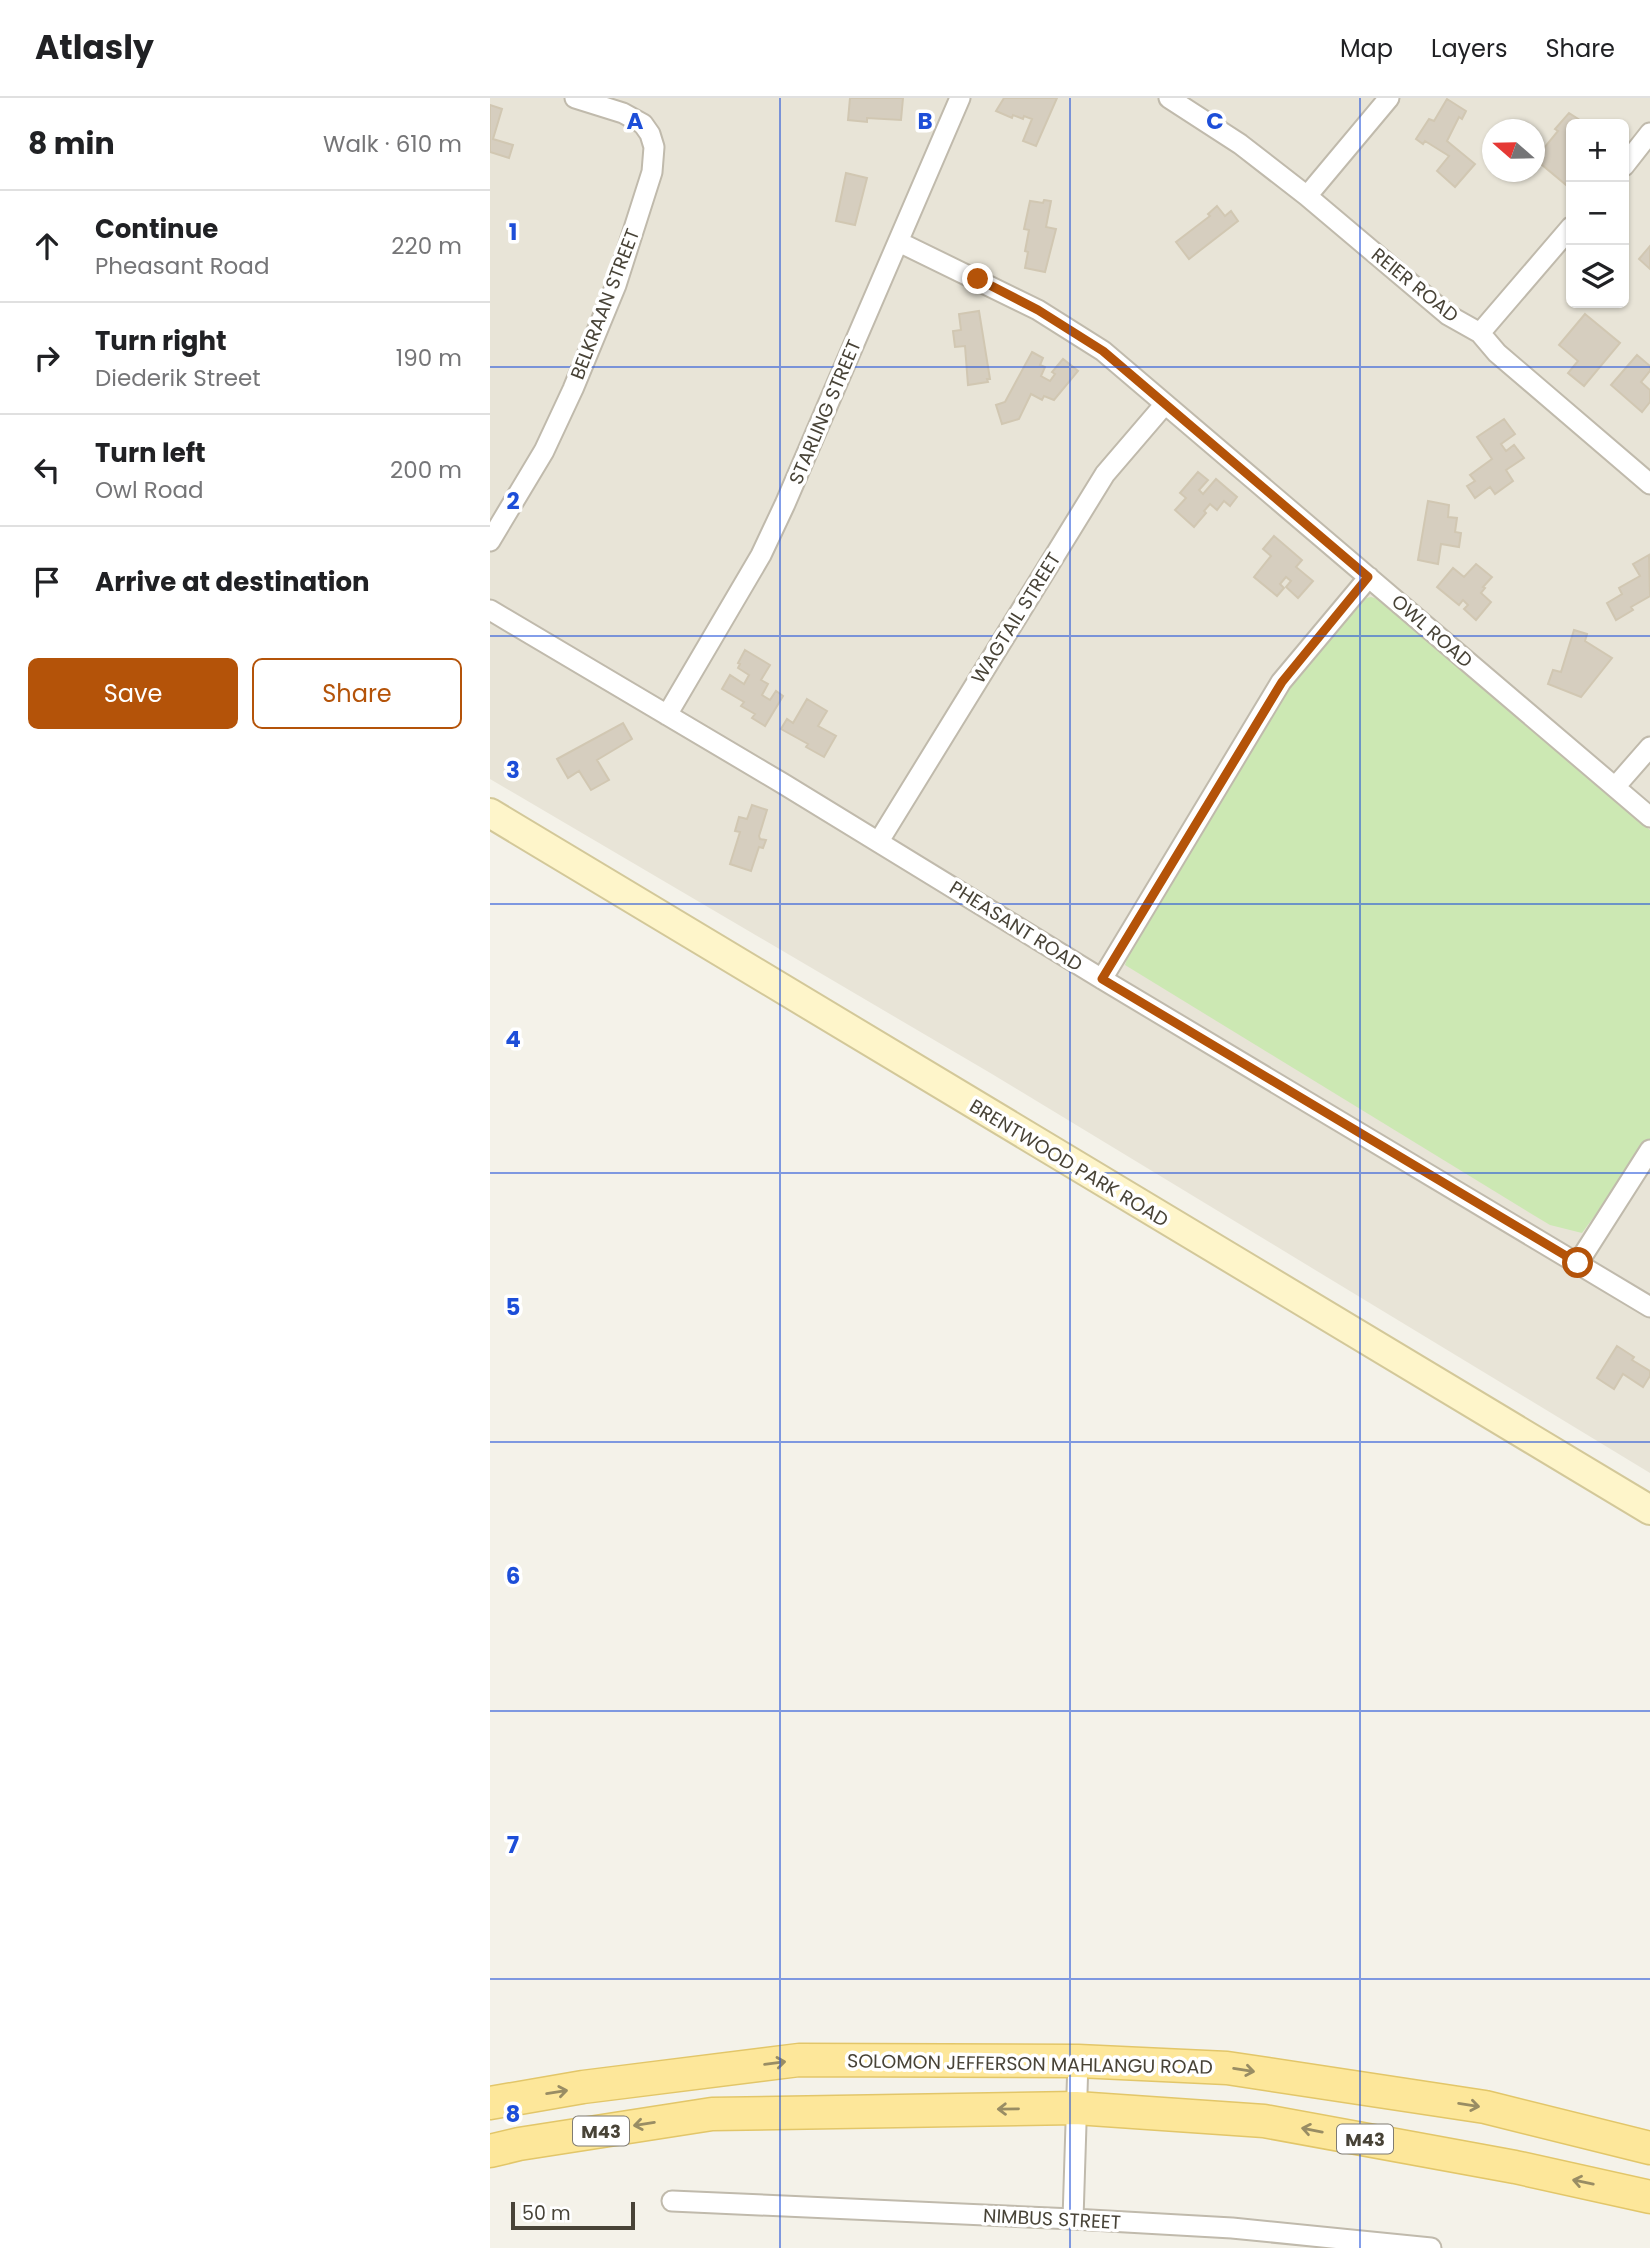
<!DOCTYPE html>
<html lang="en">
<head>
<meta charset="utf-8">
<style>
	body { margin:0; font-family:Poppins,sans-serif; background:#f2f2f2; color:#202124 }
	.controls { position:absolute; right:21px; top:21px; display:grid; overflow:hidden; border-radius:10px; box-shadow:0 2px 5px #0004 }
	.controls button { width:63px; height:63px; display:grid; place-items:center; padding:0; border:0; border-bottom:2px solid #e0e0e0; background:#fff; color:#202124; font:35px sans-serif }
	.compass { position:absolute; left:992px; top:21px; width:63px; height:63px; border-radius:50%; background:#fff; box-shadow:0 2px 5px #0004; rotate:290deg }
	.scale { position:absolute; left:21px; bottom:18px; width:124px; box-sizing:border-box; padding-left:7px; border:4px solid #484337; border-top:0; font-size:19px; line-height:24px; white-space:nowrap; color:#484337; -webkit-text-stroke:5px #fff; paint-order:stroke }
	.stop { position:absolute; width:21px; height:21px; margin:-16px; border:5px solid #b45309; border-radius:50%; background:#fff }
	.stop.end { background:#b45309; border-color:#fff; box-shadow:0 2px 7px #0008 }
	.list { margin:0; padding:0; list-style:none }
	h2 { display:flex; justify-content:space-between; align-items:center; height:91px; margin:0; padding:0 28px; font-size:30px }
	h2 small { font-size:23px; font-weight:400; color:#757577 }
	.list li { display:grid; grid-template-columns:46px 1fr auto; gap:21px; align-items:center; box-sizing:border-box; height:112px; padding:0 28px; border-top:2px solid #e0e0e0 }
	.list b { display:block; font-size:26px; white-space:nowrap }
	.list p { margin:0; font-size:23px; white-space:nowrap; color:#757577 }
	.list em { font-size:23px; font-style:normal; color:#757577 }
	.actions { display:flex; gap:14px; padding:21px 28px }
	.actions a { flex:1; padding:16px 0; border:2px solid #b45309; border-radius:10px; text-align:center; font-size:24px; color:#b45309 }
	.actions .main { background:#b45309; color:#fff }
	.icon { flex:none; width:38px; height:38px; fill:none; stroke:currentColor; stroke-width:2; stroke-linecap:round; stroke-linejoin:round }
	.map { position:relative; flex:none; width:1160px; height:2150px; overflow:hidden }
	header { display:flex; align-items:center; gap:42px; box-sizing:border-box; height:98px; padding:0 35px; background:#fff; border-bottom:2px solid #e0e0e0 }
	header strong { font-size:33px }
	nav { display:flex; gap:38px; margin-inline-start:auto; font-size:24px }
	main { display:flex }
	aside { flex:1; background:#fff }
	.map>svg:first-child { display:block }
	.residential { fill:#e8e4d7; fill-rule:evenodd }
	.green { fill:#cce8b3 }
	.building { fill:#d6cebf; stroke:#d1c7b2; stroke-width:2 }
	.lines { fill:none; stroke-linecap:round; stroke-linejoin:round }
	.street-casing { stroke:#c0baac; stroke-width:23 }
	.secondary-casing { stroke:#d3c899; stroke-width:32 }
	.primary-casing { stroke:#e2c669; stroke-width:35 }
	.street { stroke:#fff; stroke-width:19 }
	.secondary { stroke:#fef5ca; stroke-width:28 }
	.primary { stroke:#fde79a; stroke-width:32 }
	.oneway { stroke:#998d64 }
	.route { stroke:#b45309; stroke-width:9 }
	.grid { fill:none; stroke:#1d4ed8; stroke-width:2; stroke-opacity:0.55 }
	.labels { text-anchor:middle; dominant-baseline:central; stroke-width:7; stroke-linejoin:round; paint-order:stroke }
	.shield { fill:#fff; stroke:#7f7b73; stroke-width:2 }
	.shield-label { font-size:18px; font-weight:bold; fill:#484337 }
	.street-label { font-size:19px; fill:#484337; stroke:#fff }
	.grid-label { font-size:23px; text-anchor:middle; font-weight:bold; fill:#1d4ed8; stroke:#fff; stroke-width:7; stroke-linejoin:round; paint-order:stroke }
</style>
</head>
<body>
<header>
<strong>Atlasly</strong>
<nav><a>Map</a><a>Layers</a><a>Share</a></nav>
</header>
<main>
<aside>
<h2>8 min<small>Walk · 610 m</small></h2>
<ul class="list">
<li><svg class="icon" aria-label="ahead" viewBox="0 0 24 24"><path d="M12 20V5M6 11l6-6 6 6"/></svg><div><b>Continue</b><p>Pheasant Road</p></div><em>220 m</em></li>
<li><svg class="icon" aria-label="right" viewBox="0 0 24 24"><path d="M7 20v-9h11M14 6l5 5-5 5"/></svg><div><b>Turn right</b><p>Diederik Street</p></div><em>190 m</em></li>
<li><svg class="icon" aria-label="left" viewBox="0 0 24 24"><path d="M17 20v-9H6M10 6l-5 5 5 5"/></svg><div><b>Turn left</b><p>Owl Road</p></div><em>200 m</em></li>
<li><svg class="icon" aria-label="arrive" viewBox="0 0 24 24"><path d="M6 21V4h12l-3 4 3 4H6"/></svg><div><b>Arrive at destination</b></div></li>
</ul>
<div class="actions"><a class="main">Save</a><a>Share</a></div>
</aside>
<div class="map">
<svg width="1160" height="2150" viewBox="0 0 1160 2150">
	<rect width="100%" height="100%" fill="#f4f2e9"/>
	<!-- residential -->
	<path class="residential" d="M0 0H1160V1375L502 976 0 681ZM1081 26H1134V205H1081ZM1002 32H1044V74H1002Z"/>
	<!-- green -->
	<path class="green" d="M881 499 895 503 1160 732V1042L1092 1135 1060 1127 1040 1115 635 867 640 852 800 584 871 501Z"/>
	<!-- building -->
	<path class="building" d="M360 0H413L411 22 377 20V24L358 22Z
		M514 0H567L546 48 533 43 542 21 534 18 533 21 523 17 522 20 506 13Z
		M957 1 976 13 972 21 969 19 957 43 985 66 965 89 947 73 959 58 935 43 933 46 926 41 939 21 944 23Z
		M0 7 12 11 3 41 23 47 19 60 0 54Z
		M1079 15 1096 26H1081V91L1045 61 1068 33 1065 31Z
		M356 75 377 80 365 127 346 123Z
		M554 102 561 103 556 129 566 131 555 174 535 170 538 154 535 153 539 132 534 131 540 103 553 105Z
		M727 108 735 118 741 113 748 123 699 161 686 144 720 118 718 116Z
		M1160 148V171L1149 161Z
		M489 213 500 281H497L498 284 478 287 475 248 465 249 463 233 471 232 469 216Z
		M1095 216 1130 245 1094 288 1078 275 1088 263 1069 247Z
		M542 254 553 260 550 267 555 269 551 278 560 283 565 276 562 274 573 261 588 273 564 302 554 298 552 302 541 296 529 321 512 326 506 307 515 304Z
		M1147 257 1160 268V273L1151 284 1160 292V304L1152 314 1121 287Z
		M1014 321 1025 336 1011 346 1016 353 1024 347 1034 360 1016 372 1023 383 1005 396 1000 389 985 400 977 388 985 383 980 377 1002 361 987 339Z
		M708 374 718 382 709 392 713 396 726 381 747 399 740 408 734 403 727 412 720 406 714 413 716 415 704 429 685 412 696 400 690 395Z
		M938 403 959 407 958 419 967 420 965 434 971 435 969 449 951 446 948 466 928 462Z
		M784 438 812 462 806 469 823 483 808 500 796 489 801 483 796 479 790 486 794 490 787 498 764 479 781 458 773 451Z
		M1159 457 1160 498 1141 509 1143 512 1126 522 1117 505 1132 496 1129 490 1150 478 1143 466Z
		M986 466 1002 479 993 489 995 490 991 495 1001 504 986 522 974 511 978 507 973 502 969 507 947 489 963 470 974 479Z
		M1084 532 1097 536 1095 543 1122 560 1091 599 1058 586 1063 572 1071 574Z
		M255 552 280 567 271 582 278 586 272 597 280 602 286 593 293 598 275 628 262 620 265 616 251 608 254 604 232 591 240 577 254 586 259 577 248 570 250 566 248 565Z
		M317 601 337 613 328 628 346 638 334 659 316 649 318 646 291 631 297 621 303 625Z
		M133 625 142 641 107 662 119 682 101 692 89 673 78 680 67 661Z
		M262 707 277 712 269 738 270 741 276 742 273 750 269 749 261 773 240 766 250 734 245 733 249 719 257 721Z
		M1127 1248 1144 1259 1142 1262 1160 1273V1278L1153 1289 1133 1276 1124 1291 1107 1280Z"/>
	<g class="lines">
		<!-- street casing -->
		<g class="street-casing">
			<path id="street" d="M679 0 750 46 817 98 958 217 990 235 1007 255 1160 386
				M1134 68 1160 35
				M817 98 899 0
				M409 144 548 212 613 253 1160 719
				M990 235 1081 129
				M0 443 54 353 83 291 126 187 162 74 164 49 160 36 153 26 133 15 85 0
				M0 512 292 685 612 881 1160 1209
				M177 617 271 457 295 406 470 0
				M1125 689 1160 649
				M389 743 615 376 675 306
				M612 881 791 584 879 479
				M1088 1165 1160 1052
				M182 2103 583 2121 742 2130 941 2150
				M583 2121 588 1963"/>
		</g>
		<!-- secondary casing -->
		<g class="secondary-casing">
			<path id="secondary" d="M0 715 1160 1412"/>
		</g>
		<!-- primary casing -->
		<g class="primary-casing">
			<path id="primary" d="M0 2005 93 1989 309 1962 588 1963 737 1970 995 2009 1160 2050
				M0 2053 29 2046 222 2016 586 2010 774 2023 1025 2069 1160 2099"/>
		</g>
		<!-- street -->
		<use href="#street" class="street"/>
		<!-- secondary -->
		<use href="#secondary" class="secondary"/>
		<!-- primary -->
		<use href="#primary" class="primary"/>
	</g>
	<!-- one-way arrows -->
	<defs><path id="oneway-shaft" d="M-6 0H5M1.5-3L5.5 0L1.5 3" fill="none" stroke-width="1.6" stroke-linecap="round" stroke-linejoin="round" transform="scale(1.75)"/></defs>
	<g class="oneway">
		<use href="#oneway-shaft" transform="translate(285 1965) rotate(-7)"/>
		<use href="#oneway-shaft" transform="translate(754 1972) rotate(9)"/>
		<use href="#oneway-shaft" transform="translate(67 1994) rotate(-9)"/>
		<use href="#oneway-shaft" transform="translate(979 2007) rotate(9)"/>
		<use href="#oneway-shaft" transform="translate(518 2011) rotate(179)"/>
		<use href="#oneway-shaft" transform="translate(154 2026) rotate(171)"/>
		<use href="#oneway-shaft" transform="translate(822 2032) rotate(-169)"/>
		<use href="#oneway-shaft" transform="translate(1093 2084) rotate(-168)"/>
	</g>
	<g class="lines">
		<!-- route -->
		<path class="route" d="M488 181 548 212 613 253 878 479 792 584 612 881 1088 1165"/>
	</g>
	<!-- grid -->
	<path class="grid" d="M290 0V2150M580 0V2150M870 0V2150M0 269H1160M0 538H1160M0 806H1160M0 1075H1160M0 1344H1160M0 1613H1160M0 1881H1160"/>
	<g class="labels">
		<!-- shield labels -->
		<g class="shield">
			<rect x="83" y="2018.5" width="56" height="29" rx="5"/>
			<rect x="847" y="2026.5" width="56" height="29" rx="5"/>
		</g>
		<g class="shield-label">
			<text x="111" y="2033">M43</text>
			<text x="875" y="2041">M43</text>
		</g>
		<!-- street labels -->
		<g class="street-label">
			<text transform="translate(925 187) rotate(39)">REIER ROAD</text>
			<text transform="translate(115 206) rotate(-69)">BELKRAAN STREET</text>
			<text transform="translate(335 314) rotate(-67)">STARLING STREET</text>
			<text transform="translate(526 520) rotate(-58)">WAGTAIL STREET</text>
			<text transform="translate(942 533) rotate(41)">OWL ROAD</text>
			<text transform="translate(526 828) rotate(32)">PHEASANT ROAD</text>
			<text transform="translate(579 1065) rotate(31)">BRENTWOOD PARK ROAD</text>
			<text transform="translate(540 1966) rotate(1)">SOLOMON JEFFERSON MAHLANGU ROAD</text>
			<text transform="translate(562 2121) rotate(3)">NIMBUS STREET</text>
		</g>
	</g>
	<g class="grid-label">
		<text x="145" y="31">A</text>
		<text x="435" y="31">B</text>
		<text x="725" y="31">C</text>
		<text x="23" y="142">1</text>
		<text x="23" y="411">2</text>
		<text x="23" y="680">3</text>
		<text x="23" y="949">4</text>
		<text x="23" y="1217">5</text>
		<text x="23" y="1486">6</text>
		<text x="23" y="1755">7</text>
		<text x="23" y="2024">8</text>
	</g>
</svg>
<div class="controls">
<button>+</button>
<button>−</button>
<button><svg class="icon" aria-label="layers" viewBox="0 0 24 24"><path d="M12 4l9 5-9 5-9-5zM3 14l9 5 9-5"/></svg></button>
</div>
<svg class="compass" viewBox="-18 -18 36 36"><path d="M0-13l5 13h-10z" fill="#e53935"/><path d="M0 13l5-13h-10z" fill="#757577"/></svg>
<div class="scale">50 m</div>
<div class="stop" style="left:1088px;top:1165px"></div>
<div class="stop end" style="left:488px;top:181px"></div>
</div>
</main>
</body>
</html>
